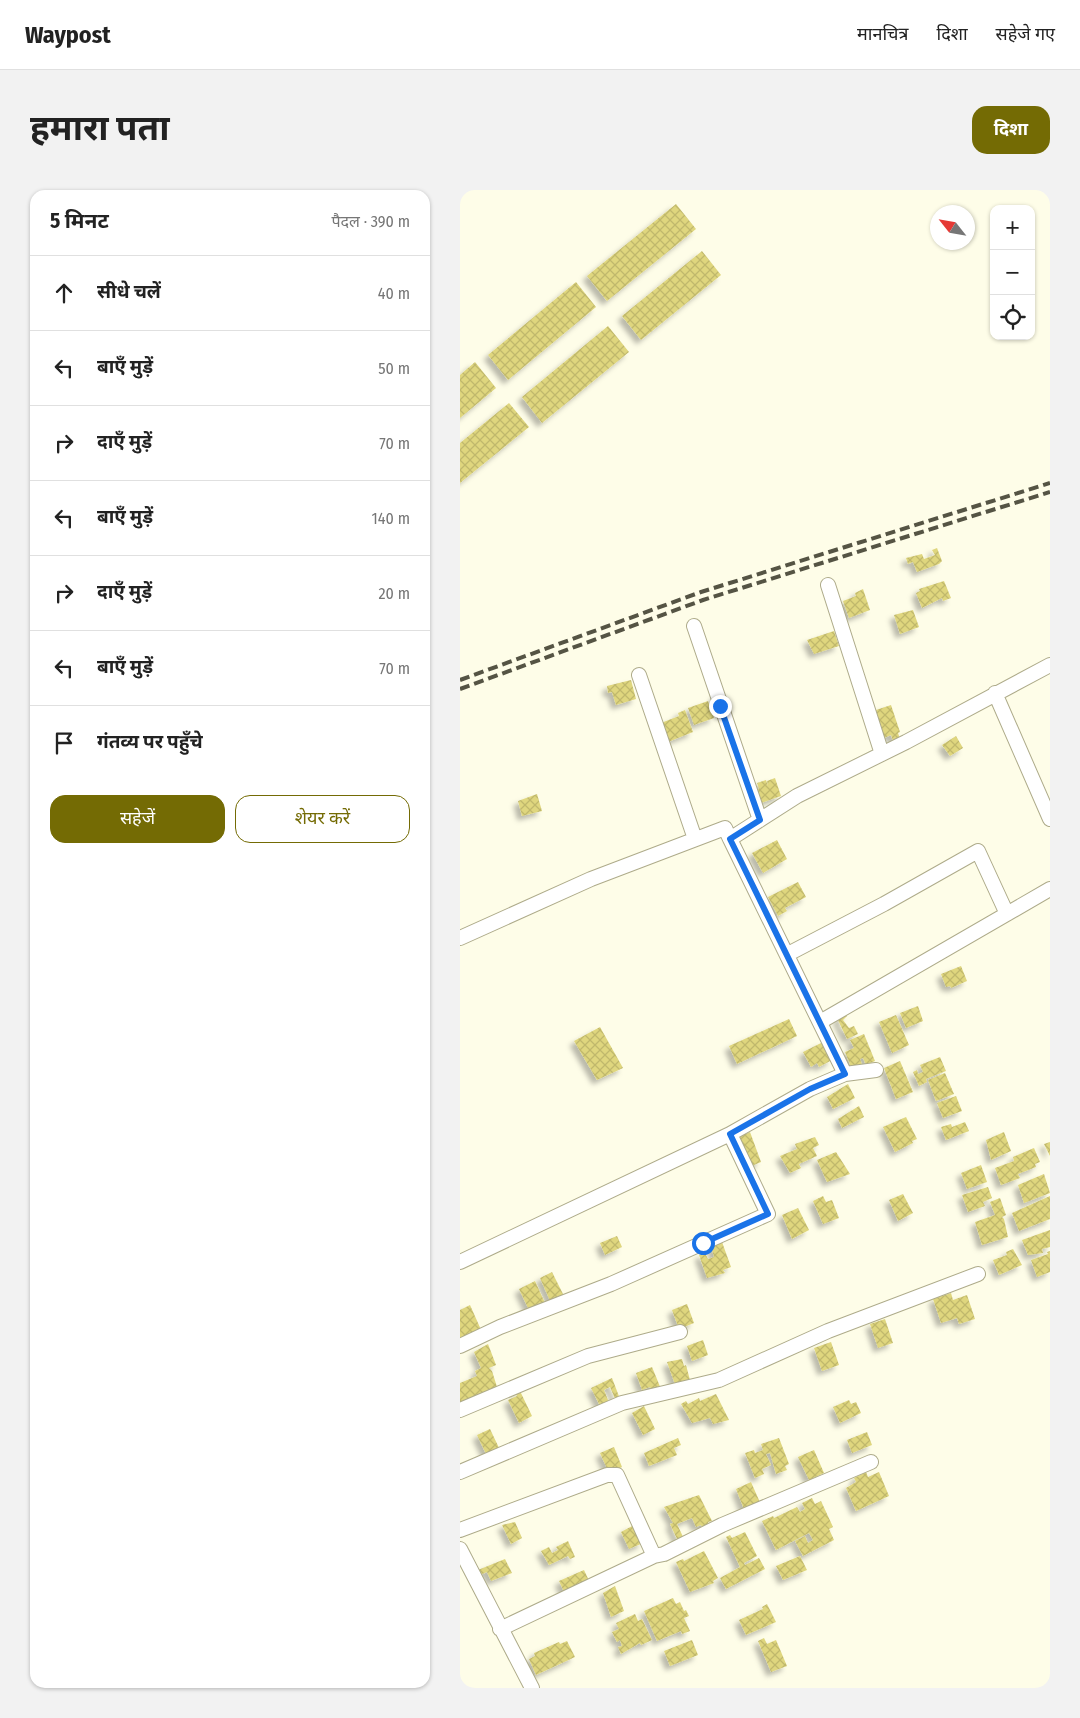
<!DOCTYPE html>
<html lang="hi">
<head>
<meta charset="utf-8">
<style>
	body { margin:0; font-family:"Fira Sans Condensed","Noto Sans Devanagari",sans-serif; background:#f2f2f2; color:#222 }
	.controls { position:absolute; right:15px; top:15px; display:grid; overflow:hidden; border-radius:10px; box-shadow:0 1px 4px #0004 }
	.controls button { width:45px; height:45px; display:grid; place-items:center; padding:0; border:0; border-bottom:1px solid #e0e0e0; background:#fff; color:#222; font:25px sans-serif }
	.compass { position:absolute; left:470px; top:15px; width:45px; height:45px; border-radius:50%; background:#fff; box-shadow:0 1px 4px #0004; rotate:301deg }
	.stop { position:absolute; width:15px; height:15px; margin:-11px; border:4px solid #1a73e8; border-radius:50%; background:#fff }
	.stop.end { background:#1a73e8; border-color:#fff; box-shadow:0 1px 5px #0008 }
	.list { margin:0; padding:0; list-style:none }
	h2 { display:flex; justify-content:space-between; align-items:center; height:65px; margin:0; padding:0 20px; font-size:21px }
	h2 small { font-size:16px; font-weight:400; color:#767676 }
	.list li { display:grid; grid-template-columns:32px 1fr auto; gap:15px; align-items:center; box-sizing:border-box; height:75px; padding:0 20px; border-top:1px solid #e0e0e0 }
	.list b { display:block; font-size:19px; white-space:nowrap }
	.list em { font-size:16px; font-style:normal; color:#767676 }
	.actions { display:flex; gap:10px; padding:15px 20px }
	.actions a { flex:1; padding:11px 0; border:1px solid #746b04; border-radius:15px; text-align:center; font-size:18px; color:#746b04 }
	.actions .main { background:#746b04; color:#fff }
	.icon { flex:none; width:28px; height:28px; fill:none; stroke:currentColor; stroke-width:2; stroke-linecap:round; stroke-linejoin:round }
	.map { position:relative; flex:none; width:590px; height:1498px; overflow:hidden; border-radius:15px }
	header { display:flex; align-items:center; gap:30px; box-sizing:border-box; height:70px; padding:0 25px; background:#fff; border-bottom:1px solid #e0e0e0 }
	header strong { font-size:24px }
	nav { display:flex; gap:28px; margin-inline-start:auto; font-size:18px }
	.intro { display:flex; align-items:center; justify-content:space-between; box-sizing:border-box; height:120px; padding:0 30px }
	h1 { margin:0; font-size:35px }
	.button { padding:12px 22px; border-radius:15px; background:#746b04; color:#fff; font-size:18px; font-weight:700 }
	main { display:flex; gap:30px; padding:0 30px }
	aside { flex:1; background:#fff; border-radius:15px; box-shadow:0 1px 4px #0004 }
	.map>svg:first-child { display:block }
	.building { fill:url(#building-cross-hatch); filter:url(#shadow) }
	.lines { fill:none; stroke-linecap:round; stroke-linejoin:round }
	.minor-casing { stroke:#aeab8a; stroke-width:16 }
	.minor { stroke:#fff; stroke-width:14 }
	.rail { stroke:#555444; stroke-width:4; stroke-dasharray:10 5; stroke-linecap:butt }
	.route { stroke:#1a73e8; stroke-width:6 }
</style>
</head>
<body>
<header>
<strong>Waypost</strong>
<nav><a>मानचित्र</a><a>दिशा</a><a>सहेजे गए</a></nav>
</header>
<div class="intro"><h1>हमारा पता</h1><a class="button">दिशा</a></div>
<main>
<aside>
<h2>5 मिनट<small>पैदल · 390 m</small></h2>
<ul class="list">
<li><svg class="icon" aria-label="ahead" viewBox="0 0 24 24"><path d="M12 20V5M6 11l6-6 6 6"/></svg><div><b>सीधे चलें</b></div><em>40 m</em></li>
<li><svg class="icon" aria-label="left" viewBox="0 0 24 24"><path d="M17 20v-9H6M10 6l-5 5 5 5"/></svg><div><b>बाएँ मुड़ें</b></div><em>50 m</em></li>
<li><svg class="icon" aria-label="right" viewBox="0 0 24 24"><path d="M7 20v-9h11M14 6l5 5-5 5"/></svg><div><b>दाएँ मुड़ें</b></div><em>70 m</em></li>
<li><svg class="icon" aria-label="left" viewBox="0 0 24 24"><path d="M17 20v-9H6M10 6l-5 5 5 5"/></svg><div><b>बाएँ मुड़ें</b></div><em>140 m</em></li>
<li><svg class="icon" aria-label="right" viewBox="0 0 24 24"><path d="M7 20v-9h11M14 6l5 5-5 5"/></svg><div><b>दाएँ मुड़ें</b></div><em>20 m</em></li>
<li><svg class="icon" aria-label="left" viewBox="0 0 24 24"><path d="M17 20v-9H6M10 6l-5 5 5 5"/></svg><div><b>बाएँ मुड़ें</b></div><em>70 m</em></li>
<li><svg class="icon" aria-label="arrive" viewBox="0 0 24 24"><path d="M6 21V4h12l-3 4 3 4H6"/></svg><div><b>गंतव्य पर पहुँचे</b></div></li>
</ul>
<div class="actions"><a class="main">सहेजें</a><a>शेयर करें</a></div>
</aside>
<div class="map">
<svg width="590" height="1498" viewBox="0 0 590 1498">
	<defs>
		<pattern id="building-cross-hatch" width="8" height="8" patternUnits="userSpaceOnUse" patternTransform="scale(1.25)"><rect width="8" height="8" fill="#dfd67e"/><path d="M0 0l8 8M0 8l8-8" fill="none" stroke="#c0b86c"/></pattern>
		<filter id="shadow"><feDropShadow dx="-4.5" dy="4.5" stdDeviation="2.5" flood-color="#0004"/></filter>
	</defs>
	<rect width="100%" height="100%" fill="#fefde8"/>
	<!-- building -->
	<path class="building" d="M216 14 236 39 147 111 127 86Z
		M242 61 261 85 181 150 162 126Z
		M116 92 136 117 48 190 28 165Z
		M148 136 169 162 82 233 62 207Z
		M15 172 36 198 0 228V185Z
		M49 213 69 237 0 293V253Z
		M477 358 482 371 479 374 457 382 453 372 448 374 446 368 462 364 464 369 475 365 472 360Z
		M484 391 491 408 483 411 482 408 462 418 456 403 460 401 459 399Z
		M403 399 410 420 389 428 383 411 396 406 395 403Z
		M453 420 459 437 440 444 434 425Z
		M374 441 379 456 354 464 347 450Z
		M171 490 176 509 156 515 152 502 148 503 147 496Z
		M248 511 254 528 234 535 228 518Z
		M431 515 440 542 438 543 440 549 433 551 431 545 424 548 416 520Z
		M225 520 233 542 208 552 201 533 219 526 218 523Z
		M496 546 503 558 490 566 482 555Z
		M315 588 321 606 301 613 296 600 299 599 297 593 306 590 308 596 307 591Z
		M77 604 82 621 62 626 58 611Z
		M317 650 327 669 303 683 292 663Z
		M338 692 346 707 325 718 327 721 318 726 308 707Z
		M501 776 507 791 491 798 490 796 486 797 481 784Z
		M458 816 463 831 446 838 440 823Z
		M386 823 387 826 383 830 389 838 394 836 398 844 387 849 377 828Z
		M436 825 449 855 432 863 419 832Z
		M329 829 337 846 277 874 269 856Z
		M140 837 163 878 137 890 114 851Z
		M404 844 415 871 406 875 403 868 400 869 403 877 393 882 385 862 394 858 390 850Z
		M363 852 372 870 359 877 357 873 351 877 343 862Z
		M480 867 486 881 466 889 467 892 459 896 453 882 457 880 458 884 463 882 460 875Z
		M440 871 453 902 436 909 424 878Z
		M485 883 494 904 476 911 468 890Z
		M388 894 395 908 373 919 367 907Z
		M496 906 502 921 483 928 477 913Z
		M399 916 404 927 382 938 378 929Z
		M446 927 457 949 452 951 453 953 435 962 423 937Z
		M505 932 509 941 486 950 481 937 491 934 492 937Z
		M285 941 286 944 290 942 301 972 289 977 278 945Z
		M544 942 551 961 531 970 526 950Z
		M355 947 359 955 353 958 357 966 339 974 341 978 330 983 320 966 337 959 335 954Z
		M590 952V966L584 954Z
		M574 958 580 972 575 974 576 977 558 984 560 988 541 995 535 978 554 971 553 967Z
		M376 962 390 984 367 992 357 970Z
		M521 975 527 992 507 999 501 983Z
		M584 984 590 1003 564 1013 558 995Z
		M528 997 532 1008 523 1012 525 1016 508 1022 502 1005Z
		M443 1004 453 1023 438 1031 429 1010Z
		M363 1006 366 1012 372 1010 379 1028 363 1034 353 1011Z
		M590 1006V1029L559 1041 552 1023Z
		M540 1008 546 1025 542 1027 544 1029 548 1047 522 1055 515 1032 535 1025 530 1012Z
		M338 1018 349 1040 332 1049 322 1025Z
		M590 1040V1057L582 1059 583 1063 568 1065 562 1050Z
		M157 1046 162 1057 145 1065 140 1053Z
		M262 1052 271 1077 263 1080 265 1083 247 1088 239 1065 245 1063 248 1069 254 1067 251 1056Z
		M553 1059 562 1075 539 1085 533 1070 547 1065 546 1062Z
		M590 1061V1082L577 1087 571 1070 588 1064 587 1062Z
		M92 1082 104 1106 91 1113 80 1088Z
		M75 1091 85 1113 69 1120 59 1099Z
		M491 1103 493 1110 507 1105 515 1129 499 1134 497 1128 481 1133 473 1109Z
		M227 1114 234 1133 219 1139 212 1120Z
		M10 1115 22 1142 9 1147 8 1145 0 1148V1120Z
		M425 1129 433 1153 418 1158 410 1134Z
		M243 1150 248 1165 232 1171 227 1156Z
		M371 1152 379 1175 362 1181 354 1158Z
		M28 1154 36 1175 29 1178 32 1181 37 1197 0 1216V1193L17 1186 15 1181 21 1178 14 1162Z
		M222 1169 224 1176 226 1175 231 1194 216 1197 207 1172Z
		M192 1177 201 1199 192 1202 190 1197 182 1200 176 1183Z
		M152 1188 160 1209 156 1211 150 1197 144 1200 150 1215 141 1218 131 1198Z
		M60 1201 72 1226 59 1233 48 1210 57 1206 55 1203Z
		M256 1204 269 1230 253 1234 250 1228 232 1233 221 1214 226 1211 228 1214 239 1208 240 1211Z
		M389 1210 391 1214 396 1212 401 1223 380 1233 373 1217Z
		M184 1216 195 1239 183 1245 172 1223Z
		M30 1239 40 1260 27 1266 17 1245Z
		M407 1242 412 1255 392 1263 387 1250Z
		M218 1248 221 1255 214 1258 217 1265 189 1276 184 1263Z
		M319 1248 329 1274 325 1276 327 1280 316 1284 310 1263 306 1264 311 1275 302 1279 304 1284 295 1288 285 1263 294 1260 295 1263 303 1260 301 1254Z
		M154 1257 162 1277 149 1283 140 1263Z
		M354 1260 364 1283 349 1290 338 1267Z
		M406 1282 408 1287 419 1282 429 1306 396 1321 386 1298 396 1292 394 1288Z
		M291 1292 302 1317 286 1324 276 1299Z
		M239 1305 252 1331 248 1332 250 1337 243 1339 241 1335 236 1337 232 1328 217 1334 224 1349 218 1351 210 1334 213 1333 204 1317Z
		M352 1308 355 1314 361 1311 373 1337 369 1339 374 1350 343 1366 335 1351 345 1346 348 1353 353 1350 349 1343 316 1360 302 1331 313 1326 314 1328 337 1317 340 1322 345 1319 342 1313Z
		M55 1332 62 1348 51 1354 42 1335Z
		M174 1335 183 1353 169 1359 161 1342Z
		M285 1342 297 1366 284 1373 285 1375 299 1368 305 1379 266 1399 260 1388 280 1377 266 1347 270 1345 272 1348Z
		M108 1351 115 1367 110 1369 108 1366 89 1375 81 1361 89 1357 92 1363 98 1360 96 1357Z
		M244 1361 258 1388 253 1391 254 1393 230 1402 216 1372 223 1369 224 1371Z
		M340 1366 347 1380 323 1390 316 1376Z
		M45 1369 52 1383 31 1391 27 1382 20 1385 18 1380Z
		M124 1380 131 1395 106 1406 99 1391Z
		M155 1396 164 1421 151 1427 143 1403Z
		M213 1408 216 1414 220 1412 224 1421 226 1420 229 1426 224 1428 230 1441 222 1444 221 1441 197 1451 184 1421Z
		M307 1414 316 1432 286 1445 279 1430 303 1419 302 1417Z
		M175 1424 178 1431 182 1429 192 1450 181 1455 180 1453 161 1464 158 1457 162 1456 160 1450 157 1452 152 1442 159 1439 156 1433Z
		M304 1448 307 1454 316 1450 327 1476 311 1482 298 1451Z
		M232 1450 238 1465 210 1476 204 1461Z
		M107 1451 115 1467 76 1485 69 1469 75 1466 74 1463 99 1452 100 1454Z"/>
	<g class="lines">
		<!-- minor casing -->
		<g class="minor-casing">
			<path id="minor" d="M368 395 422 564
				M234 436 300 630
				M179 485 235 649
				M535 503 590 629
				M270 649 385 884 416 880
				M0 748 131 689 265 638 270 649 337 606 446 552 590 475
				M328 764 424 714 518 661 547 724
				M360 832 590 699
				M0 1072 270 944
				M0 1156 40 1137 151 1094 308 1024 270 944 350 899 385 884
				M0 1220 128 1166 220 1142
				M0 1282 162 1213 259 1190 368 1141 518 1084
				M0 1340 147 1285H157L194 1366
				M0 1359 72 1498
				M40 1439 194 1366 204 1364 262 1335 411 1272"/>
		</g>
		<!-- minor -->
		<use href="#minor" class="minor"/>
		<!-- rail -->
		<path class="rail" d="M0 490 241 402 590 293
			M0 499 243 410 590 302"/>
	</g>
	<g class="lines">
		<!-- route -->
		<path class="route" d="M243 1053 308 1024 270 944 350 899 385 884 270 649 300 630 260 516"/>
	</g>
</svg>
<div class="controls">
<button>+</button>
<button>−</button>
<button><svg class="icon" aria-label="locate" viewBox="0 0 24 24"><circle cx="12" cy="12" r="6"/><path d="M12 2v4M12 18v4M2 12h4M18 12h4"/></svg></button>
</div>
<svg class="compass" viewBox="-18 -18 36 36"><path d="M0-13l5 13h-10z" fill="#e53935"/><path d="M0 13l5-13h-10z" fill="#767676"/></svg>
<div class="stop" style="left:243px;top:1053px"></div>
<div class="stop end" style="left:260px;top:516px"></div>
</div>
</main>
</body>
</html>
